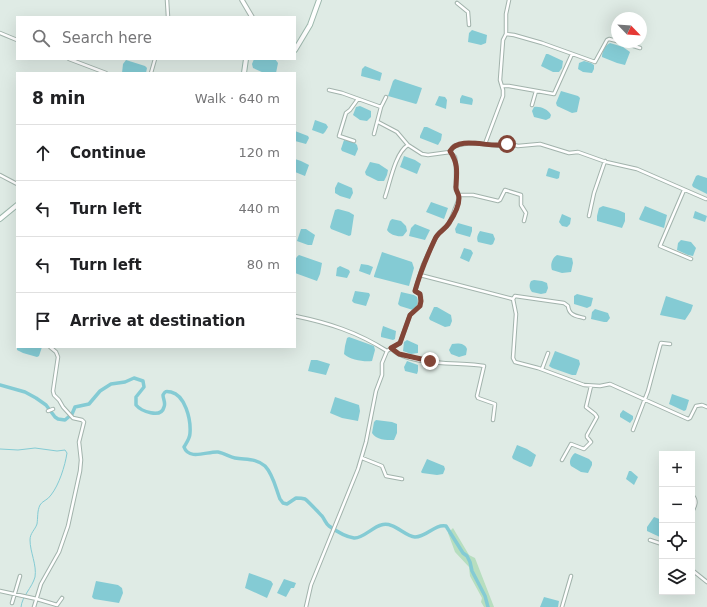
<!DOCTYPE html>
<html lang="en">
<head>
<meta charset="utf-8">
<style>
	body { margin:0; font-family:"DejaVu Sans",sans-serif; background:#f6f6f6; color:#202124 }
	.controls { position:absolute; right:12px; bottom:12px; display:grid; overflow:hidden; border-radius:0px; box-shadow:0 4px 16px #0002 }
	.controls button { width:36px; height:36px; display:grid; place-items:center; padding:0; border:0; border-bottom:1px solid #e0e0e0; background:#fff; color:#202124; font:20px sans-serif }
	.compass { position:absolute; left:611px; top:12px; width:36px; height:36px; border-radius:50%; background:#fff; box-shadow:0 4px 16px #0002; rotate:115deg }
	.stop { position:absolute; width:12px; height:12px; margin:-9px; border:3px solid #824537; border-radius:50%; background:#fff }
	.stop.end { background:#824537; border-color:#fff; box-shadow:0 1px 4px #0008 }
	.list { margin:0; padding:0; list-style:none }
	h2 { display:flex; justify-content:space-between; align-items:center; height:52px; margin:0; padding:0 16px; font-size:17px }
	h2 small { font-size:13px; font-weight:400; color:#757577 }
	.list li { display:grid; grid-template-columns:26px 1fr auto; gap:12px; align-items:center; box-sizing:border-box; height:56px; padding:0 16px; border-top:1px solid #e0e0e0 }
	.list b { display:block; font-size:15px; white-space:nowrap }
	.list em { font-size:13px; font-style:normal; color:#757577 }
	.icon { flex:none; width:22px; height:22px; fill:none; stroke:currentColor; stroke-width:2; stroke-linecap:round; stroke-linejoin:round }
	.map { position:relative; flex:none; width:707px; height:607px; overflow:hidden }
	.search { position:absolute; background:#fff; box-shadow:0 4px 16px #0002; left:16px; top:16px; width:280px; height:44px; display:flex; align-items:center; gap:10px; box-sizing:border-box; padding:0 14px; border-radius:0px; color:#757577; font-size:15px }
	.panel { position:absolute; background:#fff; box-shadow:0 4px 16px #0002; left:16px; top:72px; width:280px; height:276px; border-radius:0px }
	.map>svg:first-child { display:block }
	.green { fill:#b7debf }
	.water { fill:#84cbd4 }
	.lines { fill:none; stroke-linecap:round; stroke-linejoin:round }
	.stream { stroke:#84cbd4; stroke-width:1 }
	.canal { stroke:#84cbd4; stroke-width:3.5 }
	.minor-casing { stroke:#a2b3ac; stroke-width:4.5 }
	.tertiary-casing { stroke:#a2b3ac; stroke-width:5.5 }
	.secondary-casing { stroke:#9db8ad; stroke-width:6 }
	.minor { stroke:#fff; stroke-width:2.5 }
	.tertiary { stroke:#fff; stroke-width:3.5 }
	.secondary { stroke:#fff; stroke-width:4 }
	.route { stroke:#824537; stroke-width:5 }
</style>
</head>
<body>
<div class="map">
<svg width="707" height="607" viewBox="0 0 707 607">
	<rect width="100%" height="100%" fill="#dfebe5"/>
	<!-- green -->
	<path class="green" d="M453 528 469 555 475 558 494 607H484L481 602 482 598 470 576 469 567 455 552 448 533Z"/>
	<!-- water -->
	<path class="water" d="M472 30 487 35 486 43 481 45 468 42 469 33Z
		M610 43 623 47 630 52 625 65 617 63 602 57C602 52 605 45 610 43Z
		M546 54H548L563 61 562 68 559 72H553L541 66Z
		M254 59H275L278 63 276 73H264L253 68 252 64Z
		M126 60 145 66 147 68 146 73H122L123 64Z
		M584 61 591 63 594 65V69L592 73 583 72 578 69 579 63Z
		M365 66 382 73 380 81 361 76 362 69Z
		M395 79 422 88 417 103 416 104 388 96 393 81Z
		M561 91 578 96 580 98 577 112 572 113 557 106 556 103Z
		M462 95 472 98 473 100 472 105 460 103V99Z
		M439 96 445 97 447 100 446 109 435 105Z
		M360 106 371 111V117L367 121 360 120 353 115 356 107Z
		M534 107C540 106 548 109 551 115L550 118 546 120 534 117 532 111Z
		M315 120 326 124 328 127 325 132 323 134 312 130Z
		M424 127H427L442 134 441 140 438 145 420 138V136Z
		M295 131 308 136 309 138 306 144 295 141Z
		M344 140 354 142 357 145 358 149 355 156 342 151 341 149Z
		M404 156 415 160 421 164 417 174 400 167Z
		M295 159 301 161 309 165 305 176 295 172Z
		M370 162 379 164 388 170 387 175 384 181H378L366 175 365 172Z
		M549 168 560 172 559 178 557 179 546 176 548 169Z
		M698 175 707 178V194L693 187 692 185 696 176Z
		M338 182 352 188 353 193 350 199 340 196 335 193V188Z
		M431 202 448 208 444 219 426 212Z
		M603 206 618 210 625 213V221L622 228 597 221V216L599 208Z
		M645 206 667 215 664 228 640 220 639 219Z
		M338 209 349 212 354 215 351 235 349 236 331 229 330 227 335 210Z
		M695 211 707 216 705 222 693 218Z
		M562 214 571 218 570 224 567 227 562 226 559 222Z
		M392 219 401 221 406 226 407 231 403 236C398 237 390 235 387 230L390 221Z
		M458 223 472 227V231L470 237 456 233 455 229Z
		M415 224 430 230 425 240 409 236 411 228Z
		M301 229H306L315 235 312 245H308L297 241Z
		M480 231 493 234 495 239 493 244 491 245 478 242C476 238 478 234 480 231Z
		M681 240 691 242 696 248 693 256 688 255 677 250 678 243Z
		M464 248 471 250 473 253 469 262 460 258Z
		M382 252 412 262 414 268 409 286 374 277V276Z
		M299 255 322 263 320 274 317 281 295 273C295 267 293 259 299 255Z
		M557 255 572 258 573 263 571 272 562 273 552 270C550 265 552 258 557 255Z
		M361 264 368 265 373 267 370 275 359 271Z
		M340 266 349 270 350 272 347 278 336 276 337 268Z
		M534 280 542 281 547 283 548 288 546 293 541 294 532 292C529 288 529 285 531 281Z
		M355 291 369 293 370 295 366 306 354 303 352 301Z
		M401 292 414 295 417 297C419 302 417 307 413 310L400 306 398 304Z
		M577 294 593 298 591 306 587 308 574 304V296Z
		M666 296 693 305 691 311 685 320 660 315Z
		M434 307H437L451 315 452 321 450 326 445 327 430 320 429 318Z
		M595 309 608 313 610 318 607 322H604L591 319 592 312Z
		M383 326 396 331 395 339 393 340 381 337V334Z
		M349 337 374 346 375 350 372 361C364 362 350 360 344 354L345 346 347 338Z
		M407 340 418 345V353L411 354 403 351 404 342Z
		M17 344V347H42L39 356 37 357 23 353 17 350Z
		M452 344C458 343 465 343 467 349L466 355 459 357 451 354 449 350Z
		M555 351 579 360 580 364 576 375H572L552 368 549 366Z
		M311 360H317L330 364 326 375 308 371Z
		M407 361 418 365V371L417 374 405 371 404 367Z
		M672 394 689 400 686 410 684 411 669 404Z
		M335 397 359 405 360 411 358 421 342 418 330 413Z
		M623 410 633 416V419L630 423 620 417V414Z
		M376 420 392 422 397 424V433L394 440C386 440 376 440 372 433L374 422Z
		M517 445 527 449 536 455 532 466 530 467 513 459 512 457Z
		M575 453 589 459 592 462V465L588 473 581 472 571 466C568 462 572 455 575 453Z
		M427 459 444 466 445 469 443 474 437 475 422 473 421 472Z
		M629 471H631L638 477 634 485 626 479Z
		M654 517 662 520V538L647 531V527Z
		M249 573 271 581 273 584 267 598 245 588Z
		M284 579 296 583 294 588H291L286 597 277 593Z
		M96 581 118 585 122 588 123 593 119 603 94 599 92 597Z
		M544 597 559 601 558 607H540Z"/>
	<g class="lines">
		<!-- stream -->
		<path class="stream" d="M0 449 18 450 35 448 57 451 65 450 67 453C65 466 59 485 51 495 48 500 42 501 40 505 37 511 38 518 37 524 35 530 30 533 30 540 30 552 37 565 35 577 32 588 22 596 21 607"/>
		<!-- canal -->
		<path class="canal" d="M0 385 25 392 36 398 46 405 55 417 58 419 65 420 72 414 75 407 89 404 100 391 111 384 125 382 134 378 143 381 144 387 136 397V405C141 411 161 419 164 407 166 403 163 399 163 395 165 391 166 391 171 392 185 395 191 419 190 433 190 438 187 442 184 447 189 461 208 451 218 452 224 453 230 457 235 458 246 460 256 458 265 466 273 474 276 489 280 499L283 503 287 504 296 498C299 498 302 498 305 499 308 501 320 514 322 516 325 520 326 524 329 526 336 531 347 537 354 538 362 539 373 527 381 525 394 521 404 536 415 537 427 537 434 524 446 526L463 553 467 556 470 562 472 571 485 596 488 607"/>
		<!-- minor casing -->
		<g class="minor-casing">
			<path id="minor" d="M167 0 168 17
				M457 3 468 12 469 25
				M0 33 17 40
				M506 34V14L509 0
				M621 42 640 48
				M69 59 106 73
				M151 73 155 59
				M502 86H509L554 94 572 54
				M329 90 342 93 381 107
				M532 105 536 91
				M378 122 397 132 408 145 422 154 428 155 450 152
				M374 134 381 107 386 97
				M354 141 339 136 346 113 350 110 358 99
				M485 144 503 96V90L500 80 503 40 506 34 514 35 542 43 595 62 607 40 609 39 617 41
				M0 175 17 184
				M684 190 660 246 691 259
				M459 195H473L498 201 500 200 505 190 521 195V205L526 213 524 221
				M385 197C390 183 395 153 408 145
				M589 216 594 193 605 161
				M420 275 513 299
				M295 316C329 323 357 332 387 351
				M584 318C577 316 569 316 568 306L564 303 515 296 513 299 516 314 513 358 515 362 538 368 584 385 600 386 610 384 688 419 690 418 696 406 702 405 707 407
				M392 349C407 366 462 362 484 366L477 396 478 398 495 404 493 420
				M542 369 548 353
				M48 411 53 409
				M633 430 648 391 660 346 661 343 670 344
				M362 458 382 466 386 476 402 479
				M562 460 571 444 584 449 591 442 587 437V435L597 417 595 414 586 407 591 386
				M692 495C698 501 695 506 692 512
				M650 540 662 544
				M692 570 707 582
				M0 591 37 599 57 605 62 598
				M12 603 20 576
				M34 607 41 584 59 552 68 526 80 471 81 460 79 442 84 422 82 420 73 418 63 407 59 400 54 395 53 391 58 357 56 352 50 347
				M306 607 311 585 358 469 366 442 376 391 382 375V363L387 351 400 343 410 315 419 306 421 297 420 294 415 291 423 265 435 239 439 233 449 224 458 201 459 195 456 190V164L455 157 450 152 454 146 464 144 475 143 501 146 507 143 518 146 540 144 569 153 578 152 606 162 637 169 706 199
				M562 607 571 576"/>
		</g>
		<!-- tertiary casing -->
		<g class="tertiary-casing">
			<path id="tertiary" d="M242 0 252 17"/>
		</g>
		<!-- secondary casing -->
		<g class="secondary-casing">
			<path id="secondary" d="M295 50 310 25 319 0
				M244 73 246 59
				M0 219 17 205"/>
		</g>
		<!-- minor -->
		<use href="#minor" class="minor"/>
		<!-- tertiary -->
		<use href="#tertiary" class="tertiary"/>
		<!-- secondary -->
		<use href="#secondary" class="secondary"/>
	</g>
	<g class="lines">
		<!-- route -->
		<path class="route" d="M430 361 399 354 391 348 400 343 410 315 420 306 421 301 420 294 415 291C420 273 427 256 435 239 438 232 445 230 449 223 453 217 459 206 459 198 459 193 455 191 456 186 457 171 458 163 450 151 460 135 491 149 507 144"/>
	</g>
</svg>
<div class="controls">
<button>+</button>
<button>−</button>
<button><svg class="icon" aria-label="locate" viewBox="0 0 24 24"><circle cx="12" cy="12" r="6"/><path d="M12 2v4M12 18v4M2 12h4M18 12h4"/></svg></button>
<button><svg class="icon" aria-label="layers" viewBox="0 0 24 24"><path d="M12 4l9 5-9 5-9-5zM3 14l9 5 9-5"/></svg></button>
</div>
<svg class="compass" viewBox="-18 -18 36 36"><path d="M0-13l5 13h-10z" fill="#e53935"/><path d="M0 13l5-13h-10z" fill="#757577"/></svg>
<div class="stop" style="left:507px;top:144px"></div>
<div class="stop end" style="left:430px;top:361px"></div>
<div class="search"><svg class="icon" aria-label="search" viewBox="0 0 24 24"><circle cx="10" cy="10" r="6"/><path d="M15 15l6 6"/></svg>Search here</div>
<section class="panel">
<h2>8 min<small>Walk · 640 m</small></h2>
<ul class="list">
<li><svg class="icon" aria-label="ahead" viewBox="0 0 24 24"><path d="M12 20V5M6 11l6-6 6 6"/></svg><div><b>Continue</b></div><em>120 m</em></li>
<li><svg class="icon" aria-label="left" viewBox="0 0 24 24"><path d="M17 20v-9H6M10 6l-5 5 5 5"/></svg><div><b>Turn left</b></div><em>440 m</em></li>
<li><svg class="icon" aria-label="left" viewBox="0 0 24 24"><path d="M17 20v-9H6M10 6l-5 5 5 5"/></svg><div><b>Turn left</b></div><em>80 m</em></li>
<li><svg class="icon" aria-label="arrive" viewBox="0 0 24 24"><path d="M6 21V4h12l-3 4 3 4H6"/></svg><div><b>Arrive at destination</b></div></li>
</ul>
</section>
</div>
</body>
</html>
